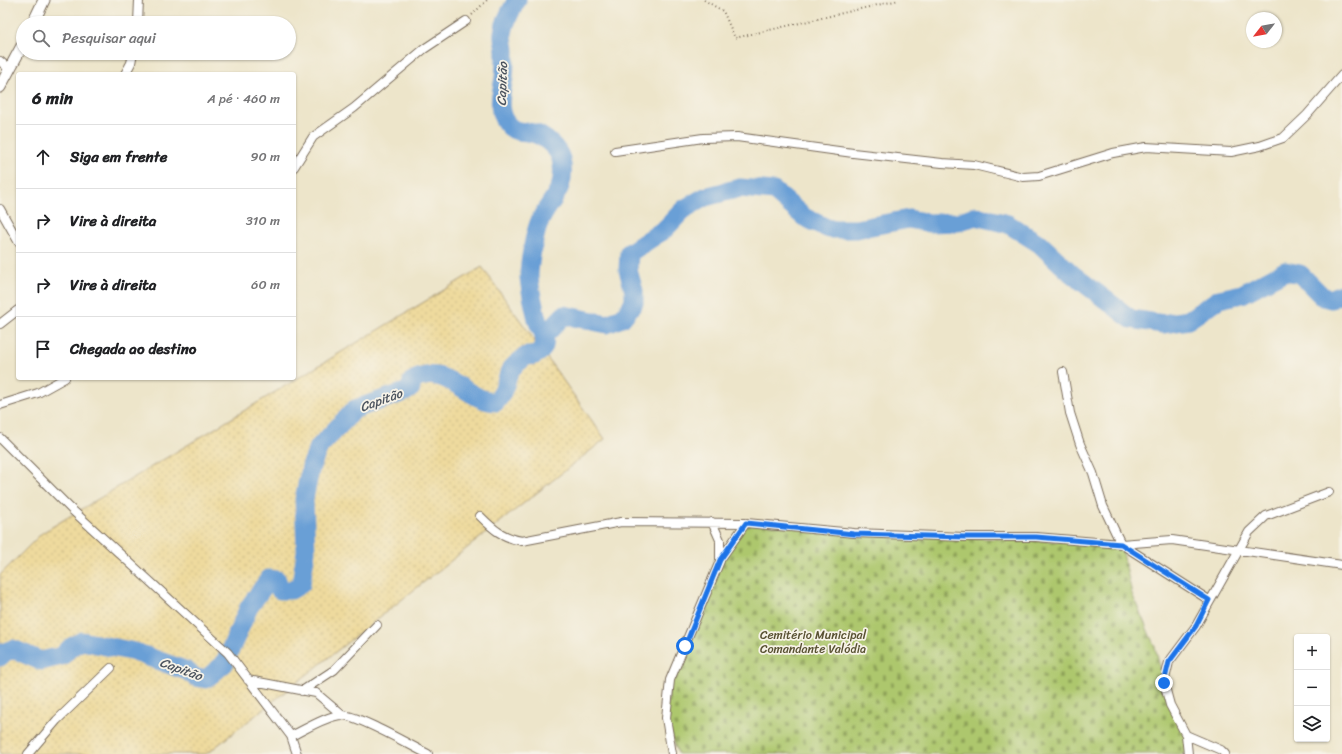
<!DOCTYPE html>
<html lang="pt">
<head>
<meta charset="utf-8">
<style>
	body { margin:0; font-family:Sriracha,sans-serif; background:#f6f6f6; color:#202124 }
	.controls { position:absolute; right:12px; bottom:12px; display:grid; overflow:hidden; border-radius:4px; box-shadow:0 1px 3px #0004 }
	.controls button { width:36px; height:36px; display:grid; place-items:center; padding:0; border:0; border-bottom:1px solid #e0e0e0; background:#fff; color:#202124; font:20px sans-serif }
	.compass { position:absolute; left:1246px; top:12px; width:36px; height:36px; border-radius:50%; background:#fff; box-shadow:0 1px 3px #0004; rotate:239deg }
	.stop { position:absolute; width:12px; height:12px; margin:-9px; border:3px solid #1a73e8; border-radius:50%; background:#fff }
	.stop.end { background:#1a73e8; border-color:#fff; box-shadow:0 1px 4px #0008 }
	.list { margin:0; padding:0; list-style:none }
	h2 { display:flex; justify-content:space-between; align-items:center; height:52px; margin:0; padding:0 16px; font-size:17px }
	h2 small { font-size:13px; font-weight:400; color:#757577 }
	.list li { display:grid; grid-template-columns:26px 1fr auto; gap:12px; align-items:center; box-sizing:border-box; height:64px; padding:0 16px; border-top:1px solid #e0e0e0 }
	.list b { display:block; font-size:15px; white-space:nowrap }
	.list em { font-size:13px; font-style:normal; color:#757577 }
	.icon { flex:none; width:22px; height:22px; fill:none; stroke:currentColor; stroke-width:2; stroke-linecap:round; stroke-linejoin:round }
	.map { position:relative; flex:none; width:1342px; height:754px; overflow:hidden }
	.search { position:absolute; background:#fff; box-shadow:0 1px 3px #0004; left:16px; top:16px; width:280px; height:44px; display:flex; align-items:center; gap:10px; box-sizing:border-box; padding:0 14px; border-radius:22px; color:#757577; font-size:15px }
	.panel { position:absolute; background:#fff; box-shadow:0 1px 3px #0004; left:16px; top:72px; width:280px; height:308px; border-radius:4px }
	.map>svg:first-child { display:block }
	.sand { fill:url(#sand-dots); stroke:#94825e }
	.cemetery { fill:url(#cemetery-stones); stroke:#747846 }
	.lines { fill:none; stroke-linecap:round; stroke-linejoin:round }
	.river { stroke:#699fd6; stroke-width:19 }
	.minor-casing { stroke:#796b5a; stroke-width:10 }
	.tertiary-casing { stroke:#796b5a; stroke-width:13 }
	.path { stroke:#796b5a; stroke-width:2; stroke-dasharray:1 3; stroke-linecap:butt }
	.minor { stroke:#fff; stroke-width:8 }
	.tertiary { stroke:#fff; stroke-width:11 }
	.route { stroke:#1a73e8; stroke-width:5 }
	.labels { text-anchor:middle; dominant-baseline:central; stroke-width:3.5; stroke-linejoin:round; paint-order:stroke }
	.park-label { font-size:12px; fill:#585132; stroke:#f7f3e8 }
	.water-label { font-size:13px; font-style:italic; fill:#4b535e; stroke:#f7f3e8 }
</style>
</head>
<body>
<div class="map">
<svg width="1342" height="754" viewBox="0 0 1342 754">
	<defs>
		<pattern id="sand-dots" width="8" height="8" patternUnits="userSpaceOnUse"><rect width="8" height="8" fill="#eeda9e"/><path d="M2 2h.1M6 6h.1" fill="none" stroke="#cdbb88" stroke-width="1.8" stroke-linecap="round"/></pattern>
		<pattern id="cemetery-stones" width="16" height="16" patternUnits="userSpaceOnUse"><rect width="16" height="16" fill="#adc76d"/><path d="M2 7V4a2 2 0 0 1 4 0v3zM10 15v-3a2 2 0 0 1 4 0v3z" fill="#8ea259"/></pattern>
	</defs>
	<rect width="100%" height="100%" fill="#f7f3e8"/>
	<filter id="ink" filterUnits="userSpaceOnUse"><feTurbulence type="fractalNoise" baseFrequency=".025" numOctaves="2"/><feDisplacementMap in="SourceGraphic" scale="8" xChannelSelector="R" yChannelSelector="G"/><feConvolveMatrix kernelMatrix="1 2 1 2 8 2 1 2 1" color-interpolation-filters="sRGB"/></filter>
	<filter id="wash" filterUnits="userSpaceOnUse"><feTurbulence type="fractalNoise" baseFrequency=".012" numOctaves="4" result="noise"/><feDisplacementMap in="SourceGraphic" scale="16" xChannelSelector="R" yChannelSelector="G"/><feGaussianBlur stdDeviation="0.9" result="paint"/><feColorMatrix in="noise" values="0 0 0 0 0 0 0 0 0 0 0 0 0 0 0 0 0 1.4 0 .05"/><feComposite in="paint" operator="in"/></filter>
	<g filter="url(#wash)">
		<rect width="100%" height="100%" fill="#ede5ca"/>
		<!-- sand -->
		<path class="sand" d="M482 267 605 439 209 752 206 754H0V575L42 533Z"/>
		<!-- cemetery -->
		<path class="cemetery" d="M746 523 854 533 1121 544 1132 594 1155 647 1164 683 1186 735 1188 754H678L666 718 670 680 720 561Z"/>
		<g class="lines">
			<!-- river -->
			<path class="river" d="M544 336 564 315 607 324 622 318 634 303V291L628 270 629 253 665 229 684 209 705 197 740 188 774 191 804 217 829 229H856L909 219 929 223 958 222 975 216 1008 224 1040 244 1072 274 1131 319 1163 324 1188 320 1219 299 1242 294 1285 271 1300 274 1323 297 1331 299 1342 294
				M0 657 5 652 13 649 41 661 62 656 71 647 82 641 135 652 187 671 195 677 206 679 224 664 249 607 269 579 277 580 280 590H291L301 584 306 551 304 499 311 466 319 447 355 409 405 392 411 388 412 381C445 361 466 401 496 402 505 392 505 382 510 371 513 365 522 360 526 356 538 357 547 349 544 336 543 330 538 325 537 319 534 305 530 291 529 277 529 263 534 237 539 223 549 199 568 191 561 159 558 148 544 136 533 133 525 131 517 133 510 127 495 114 501 95 504 78 505 70 505 60 505 51 505 45 502 39 503 33 505 20 511 11 517 0"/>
		</g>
	</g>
	<g filter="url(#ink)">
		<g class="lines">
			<!-- minor casing -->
			<g class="minor-casing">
				<path id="minor" d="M138 23 139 0
					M0 61 9 69
					M125 74 131 63 133 53
					M615 151 703 138 737 137 853 153 942 163 974 165 1023 177 1039 176 1113 153 1146 147 1231 152 1260 146 1283 138 1307 115 1342 75
					M294 167 313 137 354 108 424 49 466 21
					M0 209 18 241
					M0 324 18 310
					M1063 372 1070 413 1080 444 1093 473 1103 506 1121 544 1209 600
					M0 405 38 393 65 378
					M0 438 70 508 228 653 291 736 297 754
					M480 516C494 530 502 537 522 541L621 522 746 523 854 533 965 537H1036L1121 544 1172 540 1342 565
					M720 560 746 523
					M248 680 316 693 342 715
					M302 691 334 670 377 625
					M1186 735 1221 750 1225 754
					M291 736C304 730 328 715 342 715 358 715 411 746 428 754
					M28 754 57 720 111 668
					M672 754 666 718 670 680 720 561V540L712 522
					M1188 754 1186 735 1170 705 1164 683 1169 662 1196 626 1249 532 1266 516 1329 492"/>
			</g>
			<!-- tertiary casing -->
			<g class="tertiary-casing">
				<path id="tertiary" d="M33 23 44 0
					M0 87 23 44"/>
			</g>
			<!-- path -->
			<path class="path" d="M704 0 723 11 735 38 899 0
				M472 15 487 0"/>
			<!-- minor -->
			<use href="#minor" class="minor"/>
			<!-- tertiary -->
			<use href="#tertiary" class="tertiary"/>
		</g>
	</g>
	<g class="lines" filter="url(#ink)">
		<!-- route -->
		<path class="route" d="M685 646 720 560 746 523 854 534 965 537H1036L1121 544 1209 600 1196 626 1169 662 1164 683"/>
	</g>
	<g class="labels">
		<!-- park labels -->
		<g class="park-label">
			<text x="813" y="635">Cemitério Municipal<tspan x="813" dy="14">Comandante Valódia</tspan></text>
		</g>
		<!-- water labels -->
		<g class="water-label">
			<text transform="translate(502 84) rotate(-88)">Capitão</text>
			<text transform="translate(381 400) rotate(-20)">Capitão</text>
			<text transform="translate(181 669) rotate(20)">Capitão</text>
		</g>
	</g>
</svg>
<div class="controls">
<button>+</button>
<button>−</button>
<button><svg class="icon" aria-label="layers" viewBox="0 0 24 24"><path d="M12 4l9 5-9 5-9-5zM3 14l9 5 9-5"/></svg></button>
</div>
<svg class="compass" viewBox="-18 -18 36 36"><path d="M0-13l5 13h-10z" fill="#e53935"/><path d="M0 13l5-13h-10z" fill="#757577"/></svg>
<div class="stop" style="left:685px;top:646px"></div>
<div class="stop end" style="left:1164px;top:683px"></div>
<div class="search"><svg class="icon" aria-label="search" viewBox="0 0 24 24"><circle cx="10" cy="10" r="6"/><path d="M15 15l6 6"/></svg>Pesquisar aqui</div>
<section class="panel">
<h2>6 min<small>A pé · 460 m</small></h2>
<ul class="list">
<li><svg class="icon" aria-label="ahead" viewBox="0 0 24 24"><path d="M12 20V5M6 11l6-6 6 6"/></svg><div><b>Siga em frente</b></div><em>90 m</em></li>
<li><svg class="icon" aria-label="right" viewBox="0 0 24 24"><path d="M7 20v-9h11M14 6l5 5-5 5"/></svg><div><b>Vire à direita</b></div><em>310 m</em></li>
<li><svg class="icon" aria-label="right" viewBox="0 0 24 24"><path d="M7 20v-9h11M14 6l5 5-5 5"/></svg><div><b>Vire à direita</b></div><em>60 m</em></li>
<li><svg class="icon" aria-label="arrive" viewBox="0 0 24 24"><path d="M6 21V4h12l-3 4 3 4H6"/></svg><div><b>Chegada ao destino</b></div></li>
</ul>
</section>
</div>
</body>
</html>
